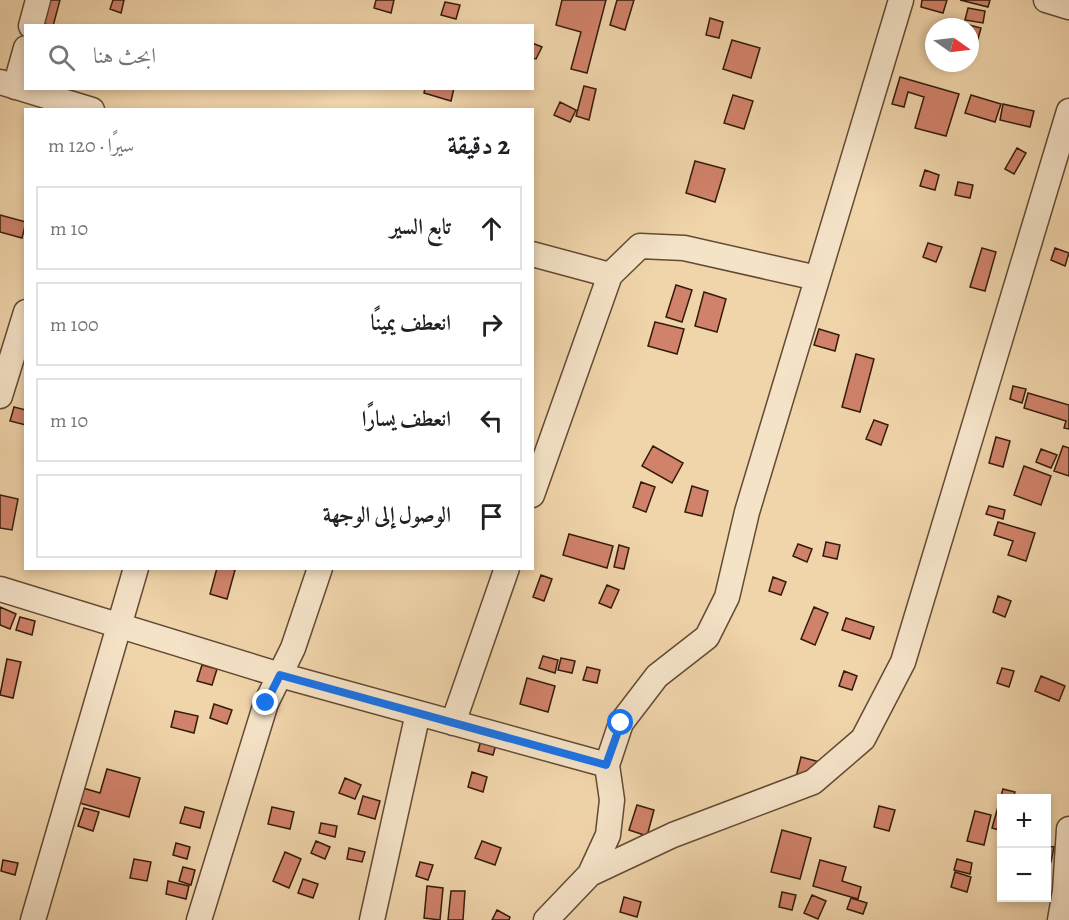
<!DOCTYPE html>
<html lang="ar">
<head>
<meta charset="utf-8">
<style>
	body { margin:0; font-family:Alegreya,Amiri,serif; background:#f6f6f6; color:#202124; direction:rtl }
	.controls { position:absolute; right:18px; bottom:18px; display:grid; overflow:hidden; border-radius:0px; box-shadow:0 3px 9px #0003 }
	.controls button { width:54px; height:54px; display:grid; place-items:center; padding:0; border:0; border-bottom:2px solid #e0e0e0; background:#fff; color:#202124; font:30px sans-serif }
	.compass { position:absolute; left:925px; top:18px; width:54px; height:54px; border-radius:50%; background:#fff; box-shadow:0 3px 9px #0003; rotate:104deg }
	.stop { position:absolute; width:18px; height:18px; margin:-14px; border:4px solid #1a73e8; border-radius:50%; background:#fff }
	.stop.end { background:#1a73e8; border-color:#fff; box-shadow:0 2px 6px #0008 }
	.list { margin:0; padding:0; list-style:none }
	h2 { display:flex; justify-content:space-between; align-items:center; height:78px; margin:0; padding:0 24px; font-size:26px }
	h2 small { font-size:20px; font-weight:400; color:#757577 }
	.list li { display:grid; grid-template-columns:39px 1fr auto; gap:18px; align-items:center; box-sizing:border-box; height:84px; margin:0 12px 12px; padding:0 12px; border:2px solid #e0e0e0; border-radius:0px }
	.list b { display:block; font-size:22px; white-space:nowrap }
	.list em { font-size:20px; font-style:normal; color:#757577 }
	.icon { flex:none; width:33px; height:33px; fill:none; stroke:currentColor; stroke-width:2; stroke-linecap:round; stroke-linejoin:round }
	.map { position:relative; flex:none; width:1069px; height:920px; overflow:hidden; direction:ltr }
	.search { position:absolute; background:#fff; box-shadow:0 3px 9px #0003; left:24px; top:24px; width:510px; height:66px; display:flex; align-items:center; gap:15px; box-sizing:border-box; padding:0 21px; border-radius:0px; color:#757577; font-size:22px }
	.panel { position:absolute; background:#fff; box-shadow:0 3px 9px #0003; left:24px; top:108px; width:510px; height:462px; border-radius:0px; direction:rtl }
	.map>svg:first-child { display:block }
	.building { fill:#d0826a; stroke:#341c0c; stroke-width:1.5 }
	.lines { fill:none; stroke-linecap:round; stroke-linejoin:round }
	.minor-casing { stroke:#634a34; stroke-width:27 }
	.minor { stroke:#f5e3c8; stroke-width:24 }
	.route { stroke:#1a73e8; stroke-width:8 }
</style>
</head>
<body>
<div class="map">
<svg width="1069" height="920" viewBox="0 0 1069 920">
	<rect width="100%" height="100%" fill="#f0d4aa"/>
	<filter id="stains"><feTurbulence type="fractalNoise" baseFrequency=".00333" numOctaves="4"/><feColorMatrix values="0 0 0 0 .2 0 0 0 0 .09 0 0 0 0 .02 0 0 0 .5 -.17"/></filter>
	<radialGradient id="worn" r=".72"><stop offset=".6" stop-color="#630" stop-opacity="0"/><stop offset="1" stop-color="#630" stop-opacity=".3"/></radialGradient>
	<!-- building -->
	<path class="building" d="M42 0H60L53 26 36 22Z
		M113 0H124L121 13 110 9Z
		M376 0H394L391 13 374 8Z
		M562 0H606L587 73 571 69 581 32 556 25Z
		M617 0H634L625 30 610 25Z
		M922 0H947L943 13 921 7Z
		M960 0H990L988 7Z
		M445 2 460 5 456 19 441 15Z
		M968 8 985 11 983 23 965 20Z
		M710 18 723 22 719 38 706 35Z
		M961 23 981 28 973 57H970V27H960Z
		M732 40 760 48 751 78 723 69Z
		M532 43 542 47 536 59 532 58Z
		M900 77 959 94 946 136 915 128 924 97 908 92 904 107 892 104Z
		M584 86 596 89 589 120 576 116Z
		M425 88H454L451 101 424 93Z
		M733 95 753 101 744 129 724 123Z
		M971 95 1001 104 995 122 965 113Z
		M560 102 576 110 570 122 554 115Z
		M1003 104 1034 111 1030 127 1000 120Z
		M1017 148 1026 153 1014 174 1005 169Z
		M695 161 725 169 715 202 686 193Z
		M925 170 939 175 935 190 920 186Z
		M958 182 973 185 970 198 955 195Z
		M0 215 26 222 22 238 0 232Z
		M928 243 942 247 936 262 923 257Z
		M982 248 996 252 985 291 970 287Z
		M1055 248 1069 253 1065 266 1051 260Z
		M676 285 692 290 682 322 666 317Z
		M704 292 726 299 717 332 695 326Z
		M655 322 684 329 677 354 648 346Z
		M819 329 839 335 835 351 814 345Z
		M856 354 874 359 860 412 842 407Z
		M1013 386 1026 389 1022 403 1010 399Z
		M1028 393 1069 405V429L1064 428 1066 421 1024 408Z
		M14 407 26 410V425L10 421Z
		M874 420 888 425 881 445 866 439Z
		M996 437 1010 441 1003 467 989 463Z
		M653 446 683 463 672 483 642 466Z
		M1063 446 1069 448V476L1054 471Z
		M1041 449 1057 455 1051 468 1036 462Z
		M1024 466 1051 476 1041 505 1014 495Z
		M641 482 655 487 646 512 633 507Z
		M692 486 708 491 702 516 685 512Z
		M0 495 18 499 12 530 0 528Z
		M989 506 1005 510 1003 519 986 514Z
		M998 522 1035 533 1026 561 1008 555 1013 541 994 535Z
		M569 534 613 546 607 568 563 555Z
		M826 542 840 545 837 559 823 556Z
		M798 544 812 549 807 562 793 556Z
		M619 545 629 548 624 569 614 567Z
		M217 568H229L235 570 227 599 210 594Z
		M541 575 552 579 544 601 533 597Z
		M773 577 786 582 781 595 769 591Z
		M607 585 619 590 611 608 599 603Z
		M998 596 1011 601 1005 617 993 612Z
		M0 607 16 614 10 629 0 625Z
		M814 607 828 613 815 645 801 639Z
		M20 617 35 621 32 635 16 630Z
		M846 618 874 627 870 639 842 630Z
		M543 656 558 660 555 673 539 668Z
		M561 658 575 661 572 673 558 670Z
		M7 659 21 662 13 698 0 695Z
		M202 665 217 669 212 685 197 681Z
		M587 667 600 670 597 683 583 680Z
		M1002 668 1014 671 1009 687 997 683Z
		M844 671 857 676 852 690 839 686Z
		M1041 676 1065 686 1059 701 1035 691Z
		M527 678 555 686 548 712 520 704Z
		M214 704 232 710 227 724 210 718Z
		M175 711 198 716 194 733 171 727Z
		M482 737 497 741 493 755 478 751Z
		M801 757 831 765 825 788 795 781Z
		M107 769 140 778 129 817 69 800 73 785 100 793Z
		M472 772 487 777 483 792 468 787Z
		M345 778 361 785 355 799 339 793Z
		M1003 789 1015 792 1013 798H1002V831L992 828Z
		M363 796 380 801 375 819 358 814Z
		M637 805 654 810 647 836 629 830Z
		M879 806 895 810 889 831 874 827Z
		M185 807 204 812 200 828 180 823Z
		M272 807 294 812 290 829 268 824Z
		M84 808 99 812 93 831 78 826Z
		M975 811 991 815 984 845 967 841Z
		M321 823 337 826 335 837 319 833Z
		M782 830 811 838 800 879 771 872Z
		M316 841 330 847 325 859 311 853Z
		M482 841 501 848 495 865 475 858Z
		M176 843 190 847 187 859 173 855Z
		M1046 846 1054 847 1051 862 1046 861Z
		M349 848 365 852 362 862 347 859Z
		M285 852 301 859 289 888 273 881Z
		M134 859 151 862 147 881 130 878Z
		M957 859 972 863 970 874 954 870Z
		M3 860 18 863 15 875 1 871Z
		M820 860 846 867 842 881 861 887 858 899 813 886Z
		M420 862 433 865 428 880 416 876Z
		M183 867 195 870 191 885 179 881Z
		M955 872 971 877 967 892 951 887Z
		M303 879 318 884 313 898 298 893Z
		M168 881 189 886 186 899 166 894Z
		M427 886 443 888 440 920 424 918Z
		M451 891H465L463 920H448Z
		M782 892 796 895 792 910 779 907Z
		M812 895 826 901 818 919 804 913Z
		M624 897 641 902 637 917 620 912Z
		M851 898 867 903 863 914 847 909Z
		M497 910 510 917 509 920H492Z"/>
	<g class="lines">
		<!-- minor casing -->
		<g class="minor-casing">
			<path id="minor" d="M1046 0 1069 7
				M31 26 38 0
				M0 82 92 110
				M15 87 26 48
				M532 254 610 275
				M0 396 26 312
				M532 495 610 275 640 246 684 248 817 278
				M0 589 280 675 607 765
				M453 723 507 568
				M590 874 673 835 813 782 863 739 903 662 1069 111
				M33 920 136 568
				M199 920 266 703 293 648 320 568
				M372 920 418 713
				M546 920 590 874 608 835 612 800 607 765 621 723 657 676 707 637 727 597 747 512 901 0
				M1060 920 1065 891 1069 829"/>
		</g>
		<!-- minor -->
		<use href="#minor" class="minor"/>
	</g>
	<g class="lines">
		<!-- route -->
		<path class="route" d="M266 703 280 675 606 765 621 723"/>
	</g>
	<rect width="100%" height="100%" filter="url(#stains)"/>
	<rect width="100%" height="100%" fill="url(#worn)"/>
</svg>
<div class="controls">
<button>+</button>
<button>−</button>
</div>
<svg class="compass" viewBox="-18 -18 36 36"><path d="M0-13l5 13h-10z" fill="#e53935"/><path d="M0 13l5-13h-10z" fill="#757577"/></svg>
<div class="stop" style="left:621px;top:723px"></div>
<div class="stop end" style="left:266px;top:703px"></div>
<div class="search"><svg class="icon" aria-label="search" viewBox="0 0 24 24"><circle cx="10" cy="10" r="6"/><path d="M15 15l6 6"/></svg>ابحث هنا</div>
<section class="panel">
<h2>2 دقيقة<small>سيرًا · 120 m</small></h2>
<ul class="list">
<li><svg class="icon" aria-label="ahead" viewBox="0 0 24 24"><path d="M12 20V5M6 11l6-6 6 6"/></svg><div><b>تابع السير</b></div><em>10 m</em></li>
<li><svg class="icon" aria-label="right" viewBox="0 0 24 24"><path d="M7 20v-9h11M14 6l5 5-5 5"/></svg><div><b>انعطف يمينًا</b></div><em>100 m</em></li>
<li><svg class="icon" aria-label="left" viewBox="0 0 24 24"><path d="M17 20v-9H6M10 6l-5 5 5 5"/></svg><div><b>انعطف يسارًا</b></div><em>10 m</em></li>
<li><svg class="icon" aria-label="arrive" viewBox="0 0 24 24"><path d="M6 21V4h12l-3 4 3 4H6"/></svg><div><b>الوصول إلى الوجهة</b></div></li>
</ul>
</section>
</div>
</body>
</html>
